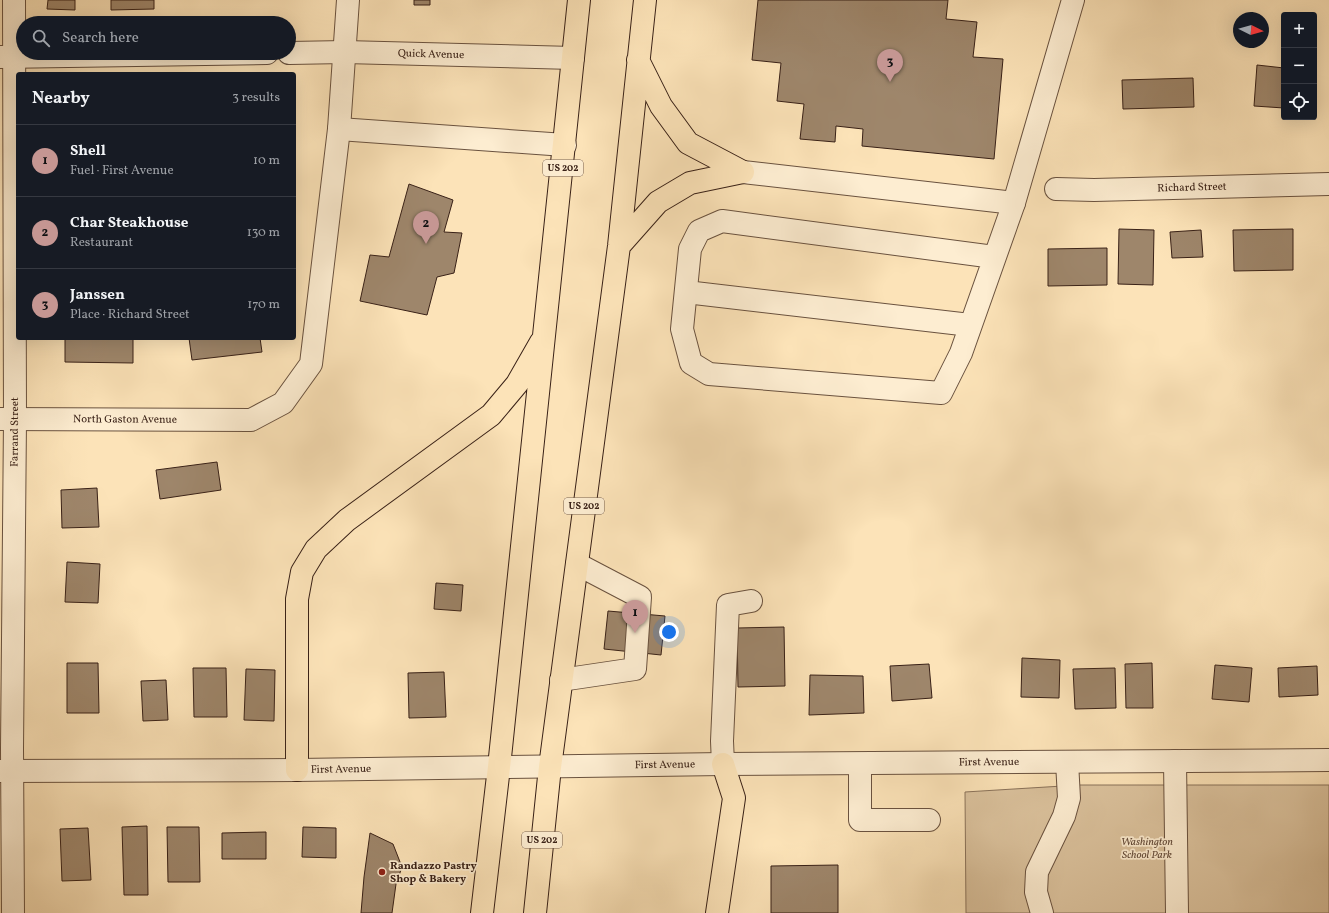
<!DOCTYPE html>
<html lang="en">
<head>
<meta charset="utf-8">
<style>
	body { margin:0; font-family:Vollkorn,serif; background:#20242c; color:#f1f3f6 }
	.controls { position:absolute; right:12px; top:12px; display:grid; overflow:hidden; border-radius:4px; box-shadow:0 4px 16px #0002 }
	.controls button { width:36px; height:36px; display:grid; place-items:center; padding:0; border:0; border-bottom:1px solid #363941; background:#171b24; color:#f1f3f6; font:20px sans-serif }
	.compass { position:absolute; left:1233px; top:12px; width:36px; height:36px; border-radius:50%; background:#171b24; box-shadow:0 4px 16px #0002; rotate:95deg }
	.you { position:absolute; left:669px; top:632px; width:14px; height:14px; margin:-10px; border:3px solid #fff; border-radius:50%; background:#1a73e8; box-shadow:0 0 0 6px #1a73e833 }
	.badge { display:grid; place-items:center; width:26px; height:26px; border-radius:50%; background:#c59692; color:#111; font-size:13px; font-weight:700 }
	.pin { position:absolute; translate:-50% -33px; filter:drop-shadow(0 1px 2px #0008) }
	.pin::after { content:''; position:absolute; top:21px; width:14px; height:12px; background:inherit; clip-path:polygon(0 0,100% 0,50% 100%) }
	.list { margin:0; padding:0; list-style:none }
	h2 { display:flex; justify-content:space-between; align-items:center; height:52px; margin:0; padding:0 16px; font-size:17px }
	h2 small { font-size:13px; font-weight:400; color:#9ea1a6 }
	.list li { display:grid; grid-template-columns:26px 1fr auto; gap:12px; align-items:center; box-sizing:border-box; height:72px; padding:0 16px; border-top:1px solid #363941 }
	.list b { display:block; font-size:15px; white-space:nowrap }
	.list p { margin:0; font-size:13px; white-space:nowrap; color:#9ea1a6 }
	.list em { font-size:13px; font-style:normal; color:#9ea1a6 }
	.icon { flex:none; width:22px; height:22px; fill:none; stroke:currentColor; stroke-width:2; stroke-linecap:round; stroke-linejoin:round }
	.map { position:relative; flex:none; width:1329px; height:913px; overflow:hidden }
	.search { position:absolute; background:#171b24; box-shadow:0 4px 16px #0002; left:16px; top:16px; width:280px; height:44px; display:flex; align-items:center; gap:10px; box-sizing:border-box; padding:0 14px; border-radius:22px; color:#9ea1a6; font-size:15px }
	.panel { position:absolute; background:#171b24; box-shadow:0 4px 16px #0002; left:16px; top:72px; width:280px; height:268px; border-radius:4px }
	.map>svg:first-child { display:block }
	.green { fill:#dbc29d; stroke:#8a725a }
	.building { fill:#9e866b; stroke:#392117 }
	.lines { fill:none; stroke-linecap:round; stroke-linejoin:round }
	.minor-casing { stroke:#6a523f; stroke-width:24 }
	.highway-casing { stroke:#392117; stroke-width:24 }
	.minor { stroke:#fdedd1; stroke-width:22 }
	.highway { stroke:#fce3b8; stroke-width:22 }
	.poi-dot { fill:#8f2418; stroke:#fdedd1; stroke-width:1.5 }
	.labels { text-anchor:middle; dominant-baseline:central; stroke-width:3.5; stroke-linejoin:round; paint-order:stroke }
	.shield { fill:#fdedd1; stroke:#745e4f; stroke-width:1 }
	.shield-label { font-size:10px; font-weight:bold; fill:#392117 }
	.street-label { font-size:11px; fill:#392117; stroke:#fdedd1 }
	.park-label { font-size:11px; font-style:italic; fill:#624938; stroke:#fdedd1 }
	.poi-label { font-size:11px; font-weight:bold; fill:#392117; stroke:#fdedd1; text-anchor:start }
</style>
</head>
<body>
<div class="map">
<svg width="1329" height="913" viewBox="0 0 1329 913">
	<rect width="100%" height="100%" fill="#fce3b8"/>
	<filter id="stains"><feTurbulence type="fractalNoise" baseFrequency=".005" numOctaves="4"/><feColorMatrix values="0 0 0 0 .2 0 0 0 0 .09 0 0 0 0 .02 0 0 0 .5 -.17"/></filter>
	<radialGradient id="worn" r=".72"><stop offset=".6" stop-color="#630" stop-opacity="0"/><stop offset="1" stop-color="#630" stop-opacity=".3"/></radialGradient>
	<!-- green -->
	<path class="green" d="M1079 785H1329V913H966L965 792Z"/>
	<!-- building -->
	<path class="building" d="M48 0H75V10L47 9Z
		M111 0H154V9L111 10Z
		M414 0H430V5H414Z
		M758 0H948L946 19 977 22 973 57 1003 59 994 159 862 146 863 129 836 126 835 142 800 139 804 104 777 101 781 63 752 60Z
		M1257 65 1284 68V108L1254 106Z
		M1193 78 1194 107 1123 109 1122 80Z
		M409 184 453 200 444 232 462 233 454 273 437 277 427 315 360 301 370 255 389 257Z
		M1119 229 1154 230 1153 285 1118 284Z
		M1293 229V270L1234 271 1233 230Z
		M1201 230 1203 257 1172 258 1170 232Z
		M1107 248V285L1048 286V249Z
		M65 338H133V363L65 362Z
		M189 338H260L262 352 192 360Z
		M217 462 221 490 160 499 156 470Z
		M97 488 99 527 62 528 61 490Z
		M67 562 100 564 98 603 65 602Z
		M436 583 463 585 461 611 434 609Z
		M608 611 665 616 661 655 604 649Z
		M784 627 785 686 738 687 737 628Z
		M1022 658 1060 660 1059 698 1021 697Z
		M67 663H98L99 713H67Z
		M1152 663 1153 708H1126L1125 664Z
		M929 664 932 698 892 701 890 666Z
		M1215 665 1252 668 1249 702 1212 699Z
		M1317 666 1318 695 1279 697 1278 668Z
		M193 668H226L227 717H194Z
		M1115 668 1116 708 1075 709 1073 669Z
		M246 669 275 670 274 721 244 720Z
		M444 672 446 717 409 718 408 673Z
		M810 675 863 676 864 713 809 715Z
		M166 680 168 720 143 721 141 681Z
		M147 826 148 895H124L122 827Z
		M167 827H199L200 882H168Z
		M303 827 336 828V858L302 857Z
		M88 828 91 880 62 881 60 829Z
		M266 832V859H222V833Z
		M370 833 393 844 402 867 396 884 392 913H361L364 877Z
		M838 865V913H771V866Z"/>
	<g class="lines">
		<!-- minor casing -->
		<g class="minor-casing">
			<g id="minor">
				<path id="s1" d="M289 53 345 52 573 58"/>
				<path d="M0 57 267 53"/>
				<path d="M339 129 565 145"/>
				<path d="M743 172 1014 203"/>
				<path id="s2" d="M1056 189 1094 190 1329 184"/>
				<path d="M994 257 722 221 699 231 690 249 682 329 691 363 709 374 941 393 961 353 1014 203 1073 0"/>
				<path d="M686 292 970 325"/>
				<path id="s3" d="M1 419 251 420 283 403 311 364 339 129 348 0"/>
				<path d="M561 680 635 669 640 597 577 564"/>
				<path d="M1175 761 1177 913"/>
				<path d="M723 764 722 741 728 605 751 601"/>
				<path d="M860 764V820H929"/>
				<path id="s4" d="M0 771 297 770 723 764 1329 760"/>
				<path id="s5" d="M13 913 12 749 15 420 14 0"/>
				<path d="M1042 913 1036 892 1037 872 1064 816 1069 798 1067 762"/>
			</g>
		</g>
		<!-- highway casing -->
		<g class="highway-casing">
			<path id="highway" d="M638 60 661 106 688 143 743 172
				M619 246 658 202 690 183 743 172
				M297 770V599L302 572 316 549 347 520 491 415 517 384 541 342
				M482 913 499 767 579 0
				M535 913 550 767 619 246 645 0
				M717 913 734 798 723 764"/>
		</g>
		<!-- minor -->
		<use href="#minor" class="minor"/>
		<!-- highway -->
		<use href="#highway" class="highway"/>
	</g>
	<!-- markers -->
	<circle class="poi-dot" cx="382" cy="872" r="4"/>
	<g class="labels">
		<!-- shield labels -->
		<g class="shield">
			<rect x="543" y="160" width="40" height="16" rx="3"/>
			<rect x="564" y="498" width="40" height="16" rx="3"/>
			<rect x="522" y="832" width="40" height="16" rx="3"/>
		</g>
		<g class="shield-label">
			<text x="563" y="168">US 202</text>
			<text x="584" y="506">US 202</text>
			<text x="542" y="840">US 202</text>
		</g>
		<!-- street labels -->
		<g class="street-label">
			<text stroke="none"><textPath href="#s1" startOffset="142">Quick Avenue</textPath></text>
			<text stroke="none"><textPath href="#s2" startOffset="136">Richard Street</textPath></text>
			<text stroke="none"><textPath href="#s3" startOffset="124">North Gaston Avenue</textPath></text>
			<text stroke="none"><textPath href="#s5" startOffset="481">Farrand Street</textPath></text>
			<text stroke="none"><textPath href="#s4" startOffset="989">First Avenue</textPath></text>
			<text stroke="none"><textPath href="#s4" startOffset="665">First Avenue</textPath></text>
			<text stroke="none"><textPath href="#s4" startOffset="341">First Avenue</textPath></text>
		</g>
		<!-- park labels -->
		<g class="park-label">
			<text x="1147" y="842">Washington<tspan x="1147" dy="13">School Park</tspan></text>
		</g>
		<!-- poi labels -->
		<g class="poi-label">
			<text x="390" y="866">Randazzo Pastry<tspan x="390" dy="13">Shop &amp; Bakery</tspan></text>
		</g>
	</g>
	<rect width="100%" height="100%" filter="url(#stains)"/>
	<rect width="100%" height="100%" fill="url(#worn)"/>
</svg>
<div class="controls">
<button>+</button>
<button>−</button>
<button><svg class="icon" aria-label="locate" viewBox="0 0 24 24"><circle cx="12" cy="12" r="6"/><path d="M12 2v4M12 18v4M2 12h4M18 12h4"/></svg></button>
</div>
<svg class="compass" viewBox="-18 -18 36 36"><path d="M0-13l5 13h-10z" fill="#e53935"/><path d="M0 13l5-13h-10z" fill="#9ea1a6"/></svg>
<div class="you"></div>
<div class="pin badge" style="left:635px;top:633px">1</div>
<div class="pin badge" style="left:426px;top:244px">2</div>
<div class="pin badge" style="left:890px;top:82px">3</div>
<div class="search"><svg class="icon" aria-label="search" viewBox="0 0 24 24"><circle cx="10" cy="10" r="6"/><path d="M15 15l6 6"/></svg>Search here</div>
<section class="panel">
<h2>Nearby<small>3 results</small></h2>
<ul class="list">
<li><span class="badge">1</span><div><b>Shell</b><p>Fuel · First Avenue</p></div><em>10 m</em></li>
<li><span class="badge">2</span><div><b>Char Steakhouse</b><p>Restaurant</p></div><em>130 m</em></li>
<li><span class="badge">3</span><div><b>Janssen</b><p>Place · Richard Street</p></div><em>170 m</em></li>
</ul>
</section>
</div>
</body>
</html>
